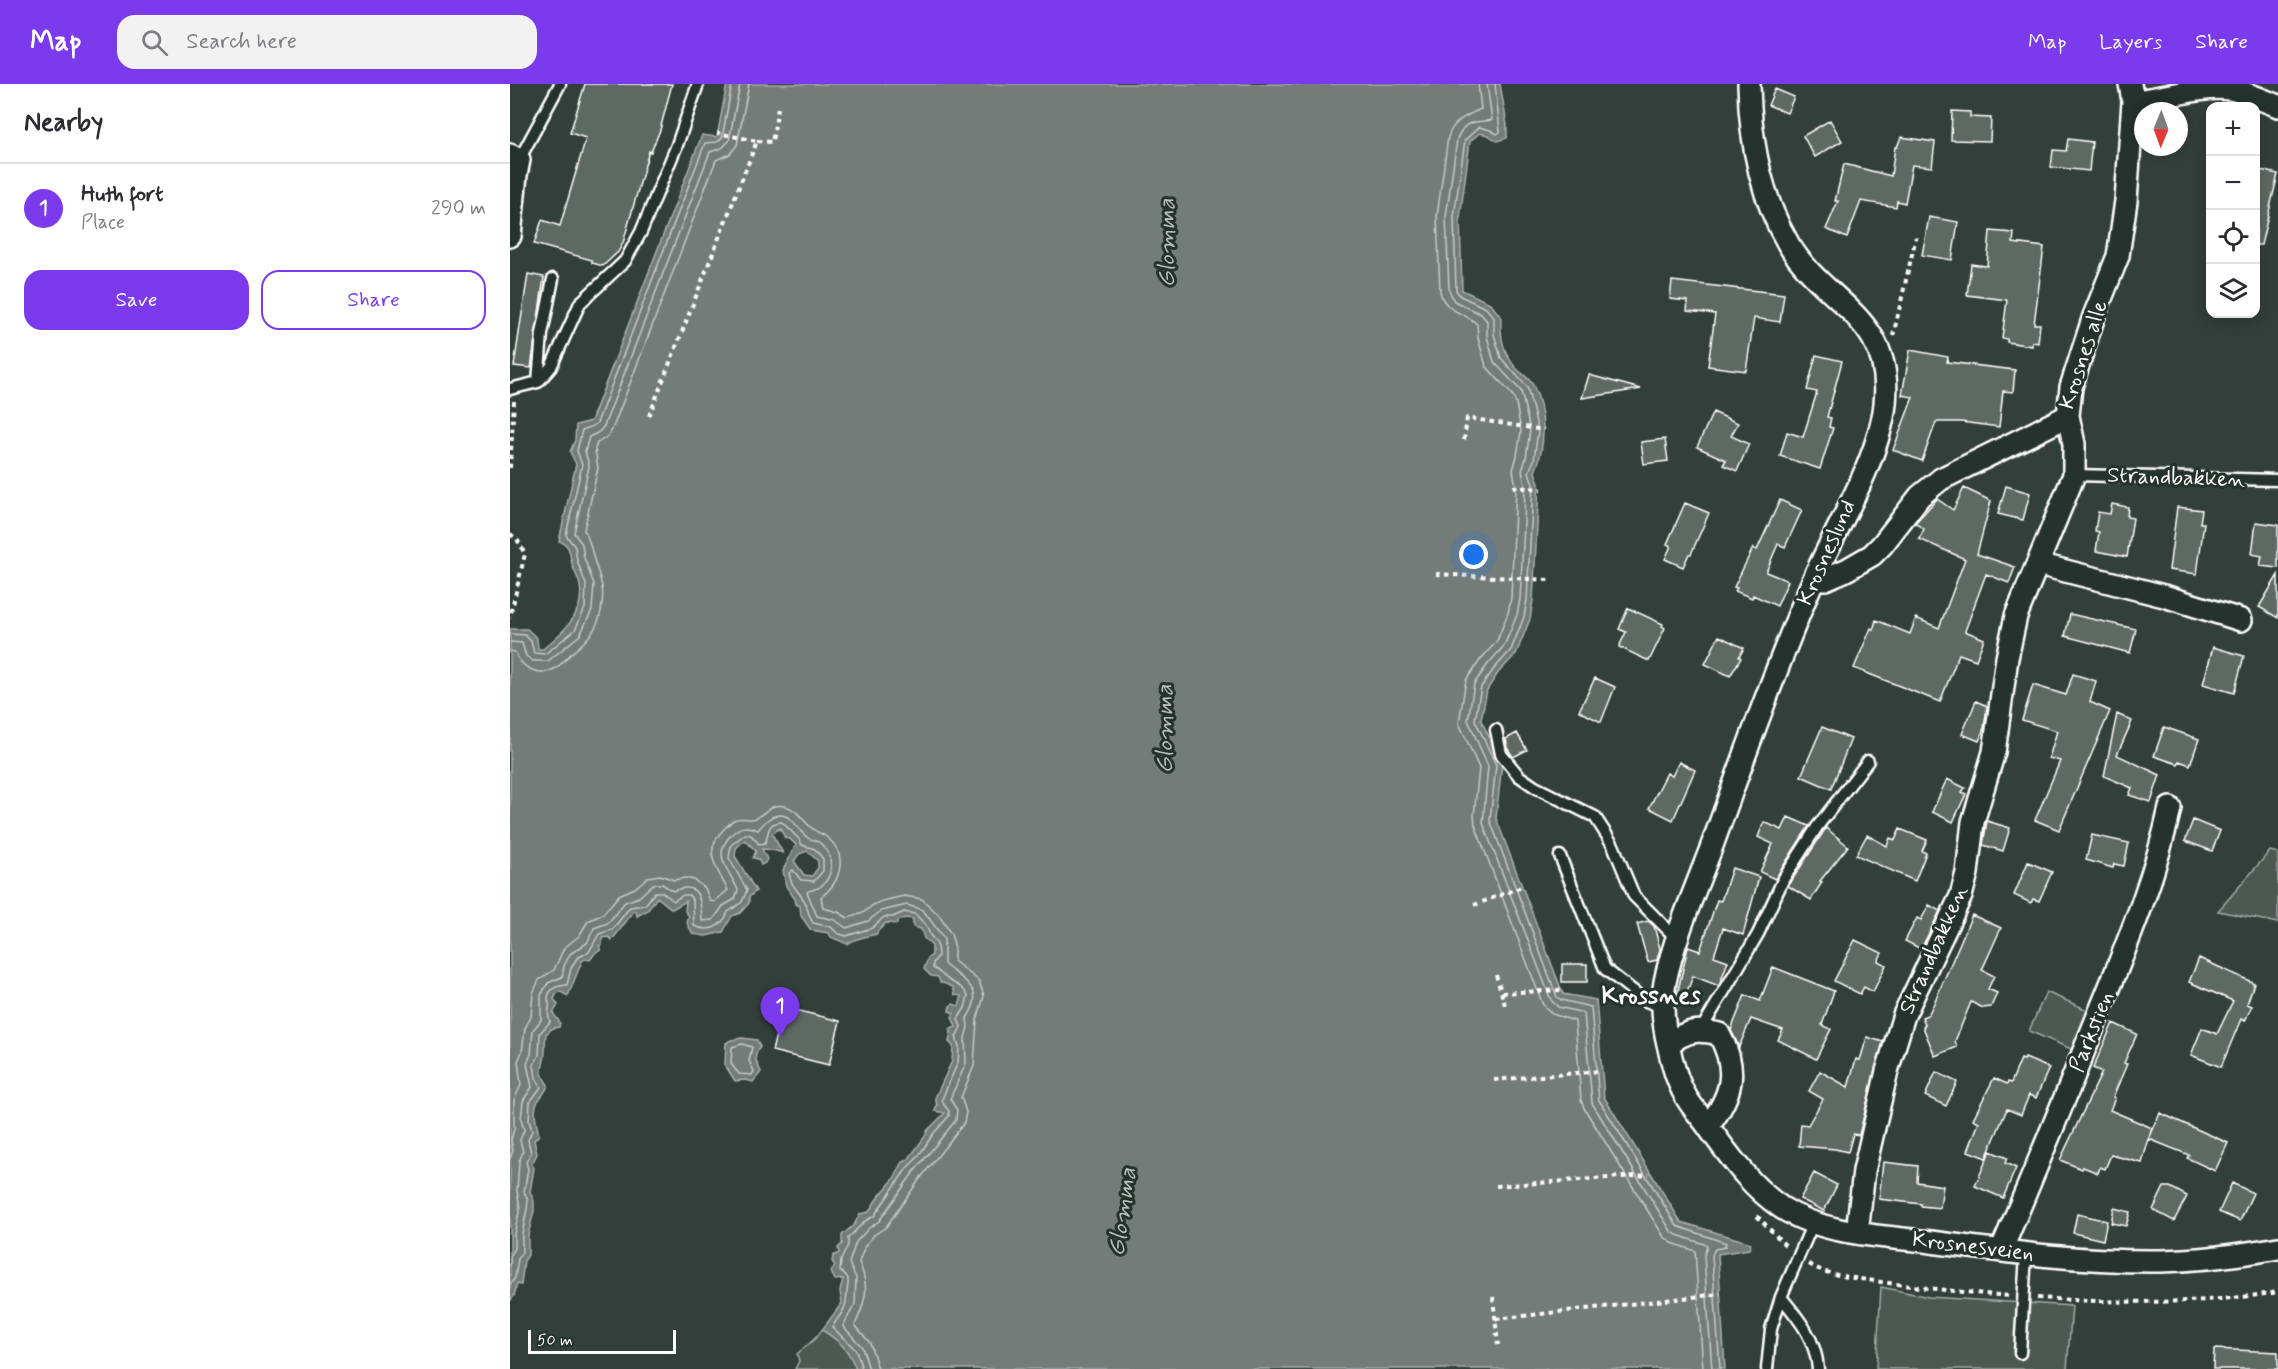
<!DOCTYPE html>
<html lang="en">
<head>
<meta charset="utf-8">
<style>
	body { margin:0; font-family:Mynerve,sans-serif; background:#f2f2f3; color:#2b2b33 }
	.controls { position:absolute; right:18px; top:18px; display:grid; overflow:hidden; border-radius:12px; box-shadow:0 3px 15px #0003 }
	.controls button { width:54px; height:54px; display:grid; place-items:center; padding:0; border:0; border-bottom:2px solid #e1e1e2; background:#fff; color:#2b2b33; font:30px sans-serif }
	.compass { position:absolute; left:1624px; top:18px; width:54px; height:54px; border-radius:50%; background:#fff; box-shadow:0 3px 15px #0003; rotate:181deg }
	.scale { position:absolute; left:18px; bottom:15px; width:148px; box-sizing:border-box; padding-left:6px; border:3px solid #fff; border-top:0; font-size:16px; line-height:21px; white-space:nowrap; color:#fff; -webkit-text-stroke:4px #26332d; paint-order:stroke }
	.you { position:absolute; left:964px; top:471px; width:21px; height:21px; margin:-15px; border:4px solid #fff; border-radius:50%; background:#1a73e8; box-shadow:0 0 0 9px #1a73e833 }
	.badge { display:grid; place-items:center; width:39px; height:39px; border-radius:50%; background:#7c3aed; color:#fff; font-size:20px; font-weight:700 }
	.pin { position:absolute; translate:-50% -50px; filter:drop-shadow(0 2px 3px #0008) }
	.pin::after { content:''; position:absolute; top:32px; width:21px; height:18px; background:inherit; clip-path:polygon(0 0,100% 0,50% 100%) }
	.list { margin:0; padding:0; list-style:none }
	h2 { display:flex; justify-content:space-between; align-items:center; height:78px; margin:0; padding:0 24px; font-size:26px }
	h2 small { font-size:20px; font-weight:400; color:#7c7c81 }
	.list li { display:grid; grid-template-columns:39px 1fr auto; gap:18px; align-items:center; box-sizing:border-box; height:90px; padding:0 24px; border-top:2px solid #e1e1e2 }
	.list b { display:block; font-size:22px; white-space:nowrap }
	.list p { margin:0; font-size:20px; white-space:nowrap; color:#7c7c81 }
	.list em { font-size:20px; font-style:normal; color:#7c7c81 }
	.actions { display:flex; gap:12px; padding:18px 24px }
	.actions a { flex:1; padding:14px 0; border:2px solid #7c3aed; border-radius:18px; text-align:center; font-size:21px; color:#7c3aed }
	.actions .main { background:#7c3aed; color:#fff }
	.icon { flex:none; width:33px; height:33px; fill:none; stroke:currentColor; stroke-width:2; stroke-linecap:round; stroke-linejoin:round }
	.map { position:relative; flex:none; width:1768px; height:1285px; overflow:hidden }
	header { display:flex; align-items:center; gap:36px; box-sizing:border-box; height:84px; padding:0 30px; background:#7c3aed; color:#fff }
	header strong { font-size:28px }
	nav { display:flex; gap:33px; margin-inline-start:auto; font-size:21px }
	.search { width:420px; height:54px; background:#f2f2f3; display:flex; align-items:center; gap:15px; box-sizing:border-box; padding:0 21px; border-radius:18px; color:#7c7c81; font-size:22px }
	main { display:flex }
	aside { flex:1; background:#fff }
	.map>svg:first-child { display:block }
	.green { fill:#4d5853; stroke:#a6aca9; stroke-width:1.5 }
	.water { fill:#737b78; stroke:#abb0ae; stroke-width:1.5; fill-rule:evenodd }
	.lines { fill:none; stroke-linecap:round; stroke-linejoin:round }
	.shore { stroke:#c7cac9; stroke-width:1.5 }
	.building { fill:#5f6964; stroke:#fff; stroke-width:1.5 }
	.service-casing { stroke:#fff; stroke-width:15 }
	.minor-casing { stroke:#fff; stroke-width:26 }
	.path { stroke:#fff; stroke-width:4; stroke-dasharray:4.5 4.5; stroke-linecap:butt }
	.service { stroke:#26332d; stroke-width:10 }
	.minor { stroke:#26332d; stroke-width:21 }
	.labels { text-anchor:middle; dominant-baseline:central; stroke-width:6; stroke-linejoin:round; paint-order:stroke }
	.street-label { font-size:22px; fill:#fff; stroke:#26332d }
	.water-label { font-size:24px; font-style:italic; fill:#b9bdbc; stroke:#26332d }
	.neighbourhood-label { font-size:24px; font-weight:bold; fill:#fff; stroke:#26332d }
</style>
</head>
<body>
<header>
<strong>Map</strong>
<div class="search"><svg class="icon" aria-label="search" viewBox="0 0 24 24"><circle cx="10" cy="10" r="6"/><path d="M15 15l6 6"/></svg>Search here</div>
<nav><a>Map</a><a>Layers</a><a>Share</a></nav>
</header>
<main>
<aside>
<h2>Nearby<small></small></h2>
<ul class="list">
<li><span class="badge">1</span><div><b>Huth fort</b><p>Place</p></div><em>290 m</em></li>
</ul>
<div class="actions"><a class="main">Save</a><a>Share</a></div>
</aside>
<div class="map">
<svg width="1768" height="1285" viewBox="0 0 1768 1285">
	<rect width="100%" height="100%" fill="#333f3a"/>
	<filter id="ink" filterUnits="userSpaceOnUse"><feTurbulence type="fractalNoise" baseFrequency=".0167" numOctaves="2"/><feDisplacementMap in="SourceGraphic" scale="12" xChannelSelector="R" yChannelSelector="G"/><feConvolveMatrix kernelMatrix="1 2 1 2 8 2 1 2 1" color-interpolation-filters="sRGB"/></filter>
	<g filter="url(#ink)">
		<!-- green -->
		<path class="green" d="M1760 767 1768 769V839L1708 827Z
			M1536 908 1582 928 1566 967 1519 947Z
			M1371 1203 1419 1213 1562 1222 1557 1285H1366Z
			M312 1246C330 1256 339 1266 346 1285H285L289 1277 287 1270C299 1259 302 1260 312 1246Z"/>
		<!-- water -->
		<path class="water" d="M217 0H990L997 41V54L987 57 978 51 970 49 960 57 950 134 952 206 980 219 991 233C990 253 993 270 1007 285 1012 290 1020 295 1023 301 1036 327 1036 362 1025 388L1029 399 1027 443 1023 516 1020 535 1006 570 988 589 977 606 971 636 992 680 986 734 1053 910 1086 916 1094 1013 1171 1138 1241 1159 1239 1165 1208 1170 1215 1285H346C339 1266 330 1257 312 1246L332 1219 330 1207 333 1195 325 1196 321 1188 325 1181 322 1178 323 1172 329 1169 328 1164 332 1160V1151L344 1141 350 1130 359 1128 366 1116 383 1096 393 1078 398 1076 416 1051 417 1047 435 1029 425 1027 427 1021 425 1014 442 977 443 962 439 958 441 948 440 945 446 943 442 933 444 929 439 927 440 922 443 920 449 922 452 912 445 911 443 903 430 898 428 893 421 892 414 885 418 874 422 871V862L414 854 411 845 403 843V835L395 834 387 837V840L376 839 368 847 367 850C357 852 345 854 337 860L321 853 319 849 301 846 291 832 290 822 286 820 285 815 276 802 273 786 286 761 280 755 275 754 270 744 262 750 273 769C267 767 259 765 252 765L257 775 255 779 251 781 248 775 243 774 246 767 235 756 226 764 225 772 246 807 239 813V819L230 829 222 832 213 848 196 852 183 850 177 839 179 832 175 827 176 817 162 825 147 813 138 826 127 832 126 827H124L102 856 99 853 93 854 92 861 89 862 91 866 86 868 80 876 75 875 72 877 58 912 51 908 47 909 44 915 48 921 43 929 50 939 49 943 43 944 36 950C35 957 35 963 35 969 34 985 27 985 38 1001 36 1008 32 1011 28 1017 22 1026 27 1042 29 1051L24 1056 27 1070 22 1080 24 1084 20 1108 24 1117V1127L18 1151V1171L14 1177 11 1201 7 1200 4 1212 0 1217V545H17L27 554 28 565H33C52 549 75 530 70 502 69 495 64 487 62 480 59 469 61 461 49 457L66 380 60 368 65 356 66 341 81 337 192 51 207 53ZM297 767 308 777V784L302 792 294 791 284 777 289 770Z
			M232 954 247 956 250 963C242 973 247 978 251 988L243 998 235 996 225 997 215 981 216 959 221 956Z"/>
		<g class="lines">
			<!-- shore -->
			<path class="shore" d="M968 0 971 25C957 31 943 37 938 53L927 132 930 207C934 228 954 228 967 240L968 254 976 282 1003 312 1006 319 1011 347 1007 372 1003 386 1006 403 1001 514 998 529 987 557 971 575 956 596 949 639 969 684 964 732 965 741 1033 921 1042 930 1065 937 1071 1016 1074 1024 1154 1153 1162 1159 1185 1167 1193 1285
				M977 0 982 36C966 39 955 34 947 55L936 133 939 206 944 217 971 230 977 237V252L984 278 1011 307 1020 346 1016 374 1012 387 1015 401 1014 442 1010 515 1007 531 994 562 978 580 964 600 958 636 978 682 973 739 1041 916 1048 923 1074 929 1082 1019 1161 1147 1167 1151 1197 1161 1194 1172 1202 1285
				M985 0 990 48 987 50 980 46 969 43 955 56 944 133 946 206 950 212 976 224 984 234V250L991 274 1017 303 1028 346 1024 376 1019 388 1023 400 1021 442 1017 516 1014 533 1001 566 984 585 971 603 965 636 986 681 980 736 1047 913 1051 916 1081 923 1089 1016 1167 1142 1216 1159 1215 1163 1205 1165 1202 1171 1210 1285
				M0 550 15 551 21 557 24 569 35 570 65 546 75 524 76 501 67 476 65 463 56 451 72 381 67 367 72 346 83 342 87 339 195 59 207 58 212 54 222 0
				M0 558 12 559 16 572 23 577H38L70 551 82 526 84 500 74 474 72 460 64 449 79 382 75 367 79 353 89 348 94 342 200 68 212 64 219 57 230 0
				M0 567 5 568C11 584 29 594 46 584 53 579 57 573 63 568 76 557 88 545 91 527 96 502 89 494 83 472 81 462 79 455 74 446L88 384 85 365 87 359 97 353 102 346 206 76 220 70 227 61 239 0
				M232 960 242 963 239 977 244 987 242 991 229 990 221 980 222 963Z
				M0 1075 3 1067 1 1056 4 1045V1016L11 1001 8 977 12 968 15 944 21 933 23 909 29 896 44 886 54 864 69 852 78 837 93 830 109 811 125 804 138 793 150 791 164 796 175 794 184 796 195 804 200 817 204 818 218 806C206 784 192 767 214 745 218 742 220 738 224 736 232 732 240 737 246 734 257 728 261 719 275 722 288 725 293 738 303 745 306 748 311 749 315 752 339 769 332 797 311 813L313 824 328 828 338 834 353 829 363 821 372 817 394 812 412 815 429 831 441 850 444 860V877L469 897 474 912 467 936 464 982 451 1013 456 1028 454 1039 409 1096 376 1143 364 1151 355 1162 349 1178C360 1203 356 1217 345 1241L360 1259 368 1285
				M0 1182V1173L4 1166V1150L10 1124 7 1107 9 1077 13 1068 10 1056 14 1046 11 1035 13 1017 22 1003 17 980 21 970 23 946 31 936V911L38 899 52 893 54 882 60 870 77 859 84 844 98 839 115 818 129 813 143 800H152L163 807C190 796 191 816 192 837L203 836 213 822 225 815 228 806C218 784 201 771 222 750 231 741 237 742 248 746 254 739 260 731 270 731 283 731 288 747 298 754 301 756 306 756 310 759 324 771 325 792 310 803 306 806 301 805 297 808L307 832 325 836 336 844 358 837 371 827 397 821 413 826 434 855V880C454 898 477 904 457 934L458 943 455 954 456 979 440 1015 447 1026 446 1036 403 1089 369 1137 359 1144 346 1158 339 1179 346 1194 345 1220 333 1242 352 1263 359 1285
				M0 1201 5 1194 8 1175 12 1168V1150L17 1125 18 1116 14 1108 18 1085 16 1078 21 1069 18 1056 22 1047 19 1036 20 1018 31 1003 26 994 24 981 29 971 30 949 40 938C38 931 38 930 39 923 40 920 38 917 38 914 39 903 49 902 57 901L61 884 67 874 79 868 89 850 102 846 120 823 135 821 145 808H152L164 817 173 811H179L183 817 184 842C200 849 212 843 218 828L232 818 237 806 219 774 221 761 235 750 241 751 249 760 255 759C260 749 255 739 272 738L289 755 292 761 305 765 313 775V787L304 797 291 796 283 786 279 789C280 802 291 809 296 820 298 828 299 832 303 839L321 843 327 849 336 852 362 844 374 833H383L394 828 405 830 416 841 420 851 427 860 428 872 423 879V884C429 887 430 889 435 893 442 900 452 900 458 912L455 924 448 935 451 943 446 953 449 962 448 978 432 1015 434 1021 439 1027V1032L423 1050 408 1073 397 1084 364 1132 355 1137 338 1154V1161L331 1176 330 1187C341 1193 338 1197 337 1208 336 1227 332 1228 322 1243L346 1266 352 1285"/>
		</g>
		<!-- building -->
		<path class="building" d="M75 0H162L150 46 141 68 139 67 113 159 108 168 93 182 82 179V176L24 160 32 136 50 142 76 54 60 49Z
			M1265 5 1284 13 1277 29 1258 21Z
			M1442 27 1460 28V33L1481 34 1480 57 1441 56Z
			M1320 36 1332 57 1305 73 1293 52Z
			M1391 53 1425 58 1422 83 1402 81 1395 119 1387 117 1386 123 1351 117 1337 154 1316 145 1328 117H1325L1334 80 1381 92 1385 63H1387Z
			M1558 55 1582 58 1579 87 1541 83 1543 66 1556 67Z
			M1746 85 1768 90 1751 161H1746Z
			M1419 133 1448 138 1442 176 1412 171Z
			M1480 147 1504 149 1503 159 1534 163 1524 240H1530L1528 259 1522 258V262L1497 258V255L1492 254 1497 216 1457 211 1461 180 1477 182Z
			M18 190 34 193 21 284 4 282Z
			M1162 197 1274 210 1270 238 1244 234 1236 287 1198 282 1205 230 1177 227 1178 217 1160 215Z
			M1400 266 1438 273 1437 278 1505 286 1503 308 1493 307 1489 343 1451 338H1426L1412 377 1383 366 1403 313 1392 311Z
			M1306 271 1332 277 1317 333 1321 334 1319 343 1323 344 1310 385 1270 372 1277 348 1293 353 1307 308 1297 306Z
			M1079 291 1131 305 1072 314Z
			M1203 328 1228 339 1221 352 1239 360 1227 387 1213 381 1216 376 1187 363Z
			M1155 355 1158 377 1134 380 1131 358Z
			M1496 402 1520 409 1513 436 1488 430Z
			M1454 404 1481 417 1467 470 1505 483 1499 499 1476 490 1455 547 1474 555 1466 576 1449 570 1430 618 1344 584 1361 544 1363 546 1366 536 1400 550 1406 534 1429 544 1455 475 1409 455 1414 445 1405 439 1427 415 1443 426Z
			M1270 416 1292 426 1275 463 1268 460 1256 488 1278 497 1267 522 1243 511 1242 514 1225 507 1227 504 1224 503 1243 464 1247 466Z
			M1175 419 1199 429 1181 470H1179L1173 483 1155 475 1161 462 1157 460Z
			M1602 420 1618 423 1617 433 1623 434 1617 473 1586 467 1589 448 1585 447 1588 428 1600 430Z
			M1667 423 1692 426 1690 439H1694L1687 490 1659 486Z
			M1746 438 1768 441V484L1750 482 1752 472 1742 470Z
			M1768 491V534L1749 523Z
			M1118 524 1153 540 1152 542 1155 544 1139 577 1109 563 1116 548 1109 545Z
			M1560 530 1626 545 1620 569 1555 552Z
			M1209 552 1234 564 1229 573 1231 574 1220 592 1195 580Z
			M1703 563 1734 572 1724 609 1693 600Z
			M1563 590 1586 597 1580 618 1600 627 1549 746 1525 736 1550 677 1539 674 1547 647 1512 636 1523 601 1556 611Z
			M1085 594 1105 603 1091 638 1069 627Z
			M1466 617 1477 622 1474 644 1469 657 1452 650Z
			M1607 630 1622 637 1607 671 1650 691 1641 718 1619 711 1622 704 1594 692Z
			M1312 643 1341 655 1321 705 1291 692Z
			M1654 643 1689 655 1680 681 1669 677 1668 680 1644 672Z
			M1007 649 1017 666 1003 673 998 665 996 655Z
			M1169 678 1185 686 1163 736 1139 724 1157 689 1162 692Z
			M1437 695 1455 704 1452 708 1456 710 1443 738 1422 728Z
			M1278 733 1299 742 1265 795 1250 788 1263 760 1248 753 1254 738 1272 746Z
			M1683 736 1710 747 1702 767 1675 757Z
			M1477 737 1500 744 1493 767 1473 761Z
			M1316 744 1338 762 1310 797 1312 798 1301 816 1278 802Z
			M1390 745 1417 756 1412 767 1416 769 1405 797 1346 771 1357 751 1377 762 1380 754 1385 756Z
			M1582 751 1619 759 1614 782 1604 780 1603 784 1576 776Z
			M1518 778 1542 788 1529 817 1523 815 1521 819 1504 811Z
			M1222 784 1249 793 1233 851 1213 844 1204 872 1218 877 1209 902 1183 892 1173 918 1166 915 1178 863 1190 867 1207 816 1211 817Z
			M1419 821 1430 827 1411 865 1395 857 1407 834 1411 836Z
			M1462 831 1491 844 1472 886 1484 892 1478 905 1487 909 1481 923 1473 924 1461 918 1445 957 1447 963 1425 972 1413 943 1415 940 1412 933 1418 931 1424 919Z
			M1138 837 1144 842 1150 865 1147 876 1138 878 1127 840Z
			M1345 856 1372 869 1368 877 1376 881 1363 908 1354 903 1350 910 1324 897Z
			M1689 874 1744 899 1737 920 1742 922 1735 937 1731 935 1711 983 1681 971 1692 944 1707 950 1723 917 1679 898Z
			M1052 880H1077V898H1052Z
			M1263 883 1324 907 1312 941 1321 945 1306 975 1268 956 1273 946 1241 935 1229 963 1221 946 1235 911 1250 917Z
			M273 923 330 937 319 981 262 967Z
			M1603 939 1627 950 1614 979 1617 980 1603 1013 1605 1014 1600 1026 1642 1044 1632 1079 1601 1071 1595 1085 1590 1083 1588 1089 1573 1083 1572 1085 1550 1076 1592 988 1583 984Z
			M1357 953 1373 958 1349 1051 1343 1050 1338 1068 1325 1065 1289 1062 1291 1040 1298 1041 1313 1015 1299 1007 1310 987 1338 1003 1346 975 1350 976Z
			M1515 974 1539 984 1526 1014 1519 1011 1511 1031 1497 1025 1476 1074 1458 1067 1469 1038 1463 1035 1484 994 1497 1000 1498 998 1501 999 1511 975 1514 976Z
			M1426 988 1447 998 1436 1022 1415 1012Z
			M1650 1029 1718 1059 1705 1087 1677 1074 1679 1071 1639 1055Z
			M1480 1067 1497 1074 1495 1079 1506 1084 1493 1114 1465 1102Z
			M1373 1078 1408 1082 1407 1098 1433 1102 1430 1124 1411 1122V1120L1369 1115Z
			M1304 1089 1327 1101 1314 1127 1290 1115Z
			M1722 1099 1743 1109 1730 1137 1709 1128Z
			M1654 1103H1660L1677 1112 1664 1137 1643 1126Z
			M1604 1124 1620 1128 1616 1142 1601 1139Z
			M1567 1130 1597 1137 1593 1156 1563 1149Z
			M1704 1265 1768 1268V1285H1703Z"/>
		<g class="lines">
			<!-- service casing -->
			<g class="service-casing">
				<path id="service" d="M9 76 50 0
					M28 298 32 250 43 195
					M0 305 28 298 41 283 70 219 115 177 131 148 167 61 188 0
					M1564 391 1768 396
					M986 646 991 670 1009 692 1025 703 1085 733 1103 761 1124 812 1167 855
					M1050 772 1095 885 1136 917 1152 923
					M1191 946 1248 850 1274 794 1307 743 1358 677
					M1271 1213C1289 1235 1306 1255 1308 1285
					M1510 1269 1516 1170
					M1257 1285 1261 1245 1271 1213 1303 1139"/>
			</g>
			<!-- minor casing -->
			<g class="minor-casing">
				<path id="minor" d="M1623 17C1653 15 1690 1 1720 5 1736 8 1752 16 1768 22
					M0 71 9 76 6 91 0 152
					M1528 480 1654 512 1731 536
					M1304 494 1315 495 1336 486 1362 471 1372 461 1410 412 1431 395 1558 332
					M1158 960C1153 939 1151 919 1155 898 1164 853 1187 802 1203 759 1235 670 1267 581 1304 494 1327 442 1369 376 1375 320 1384 233 1316 221 1279 161 1250 112 1240 56 1239 0
					M1198 1042C1222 1012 1229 986 1209 950 1186 945 1178 946 1158 960 1162 978 1166 995 1175 1011 1181 1023 1192 1033 1199 1044 1221 1074 1241 1103 1272 1124 1315 1151 1372 1152 1421 1158 1497 1168 1574 1178 1651 1177 1691 1176 1729 1171 1768 1164
					M1347 1149 1354 1087 1377 987 1394 931 1451 812 1457 789 1463 738 1484 668 1497 574 1506 532 1564 391V360L1558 332 1561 303 1584 232 1608 172 1616 117 1623 17 1620 0
					M1491 1167C1525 1087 1558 1007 1590 927 1617 860 1645 794 1660 724"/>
			</g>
			<!-- path -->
			<path class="path" d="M247 57 262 58 268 24
				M1383 252 1406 153
				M139 332 247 57 207 49
				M954 356 957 334 1034 346
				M0 384 4 317
				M1003 403 1031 405
				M0 450 7 455 15 470 0 533
				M926 490 1040 496
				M964 821 1012 803
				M986 891 995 921
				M992 909 1051 906
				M984 996 1090 987
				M986 1102 1139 1091
				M1247 1132 1277 1163
				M1299 1180C1320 1193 1348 1194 1371 1198 1415 1204 1458 1209 1501 1212
				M983 1213 988 1261
				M1527 1214C1606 1219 1690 1221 1768 1208
				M986 1235 1210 1210"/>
			<!-- service -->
			<use href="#service" class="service"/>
			<!-- minor -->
			<use href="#minor" class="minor"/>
		</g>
	</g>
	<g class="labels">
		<!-- street labels -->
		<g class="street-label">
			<text transform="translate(1574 271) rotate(-72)">Krosnes alle</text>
			<text transform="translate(1666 394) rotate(2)">Strandbakken</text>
			<text transform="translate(1317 469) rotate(-66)">Krosneslund</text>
			<text transform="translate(1424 866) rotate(-66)">Strandbakken</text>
			<text transform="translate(1582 948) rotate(-68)">Parkstien</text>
			<text transform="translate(1463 1163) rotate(7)">Krosnesveien</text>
		</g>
		<!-- water labels -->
		<g class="water-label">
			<text transform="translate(657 159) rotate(-90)">Glomma</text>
			<text transform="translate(655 645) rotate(-90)">Glomma</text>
			<text transform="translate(613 1128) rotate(-82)">Glomma</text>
		</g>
		<!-- neighbourhood labels -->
		<g class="neighbourhood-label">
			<text x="1141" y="912">Krossnes</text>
		</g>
	</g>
</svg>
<div class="controls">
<button>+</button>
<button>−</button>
<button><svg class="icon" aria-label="locate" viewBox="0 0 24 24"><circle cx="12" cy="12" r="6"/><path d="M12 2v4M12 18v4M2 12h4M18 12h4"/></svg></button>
<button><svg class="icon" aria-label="layers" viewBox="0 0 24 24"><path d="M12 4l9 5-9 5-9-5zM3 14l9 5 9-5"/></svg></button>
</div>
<svg class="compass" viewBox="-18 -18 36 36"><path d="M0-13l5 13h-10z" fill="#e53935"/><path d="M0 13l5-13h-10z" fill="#7c7c81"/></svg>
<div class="scale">50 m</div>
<div class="you"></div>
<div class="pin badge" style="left:270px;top:953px">1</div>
</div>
</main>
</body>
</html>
